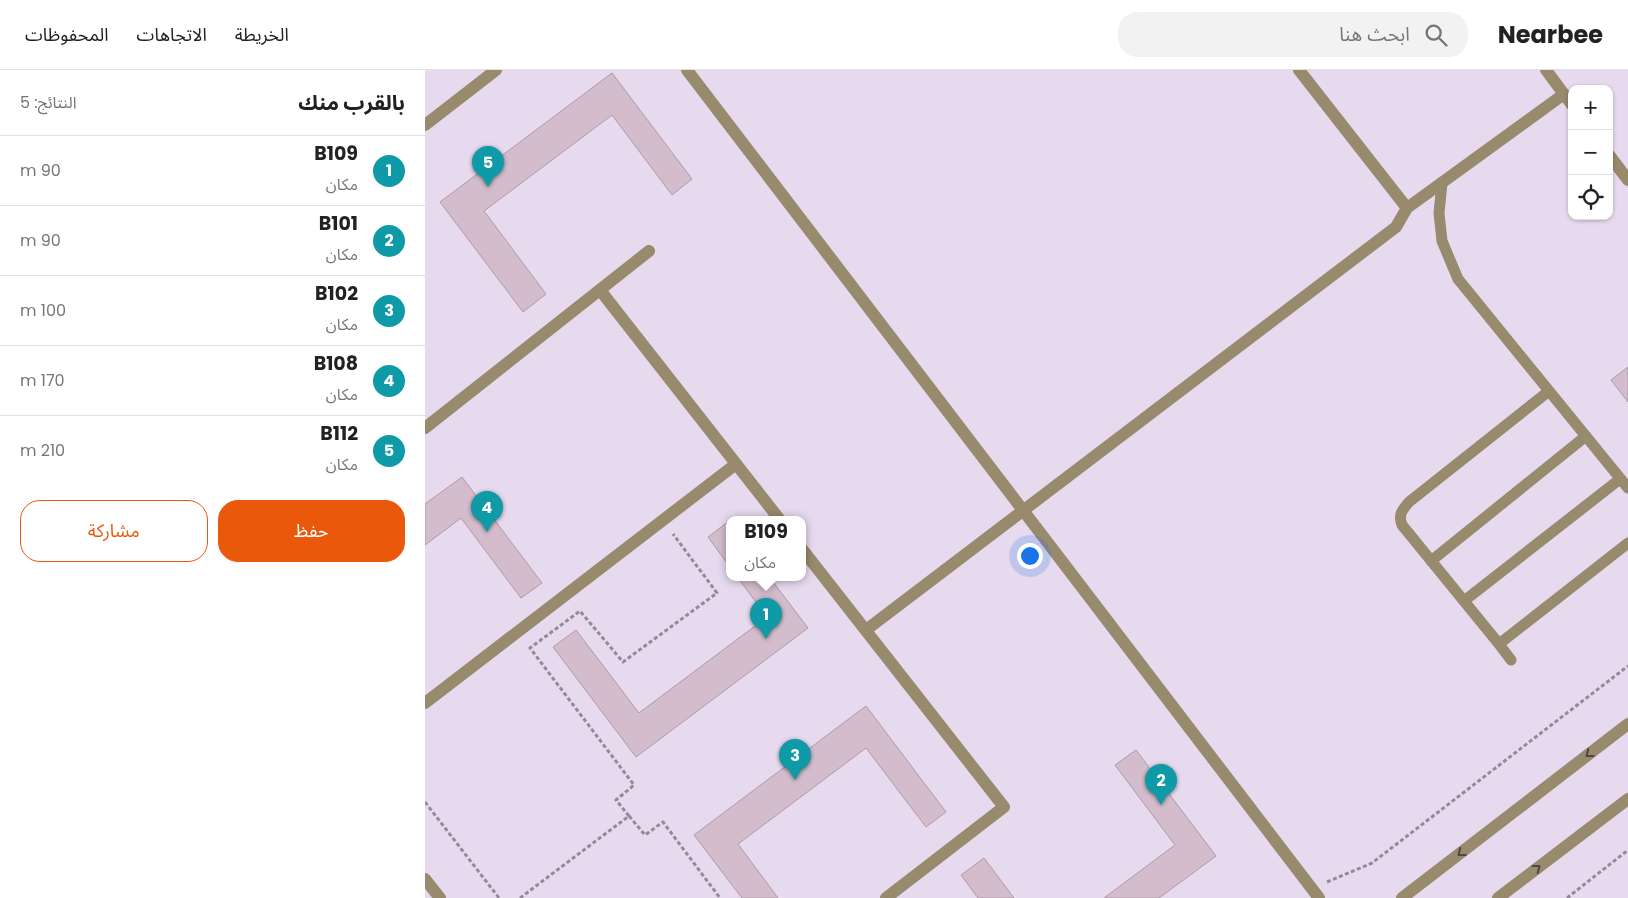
<!DOCTYPE html>
<html lang="ar">
<head>
<meta charset="utf-8">
<style>
	body { margin:0; font-family:Poppins,"Noto Sans Arabic",sans-serif; background:#f2f2f2; color:#222; direction:rtl }
	.controls { position:absolute; right:15px; top:15px; display:grid; overflow:hidden; border-radius:10px; box-shadow:0 1px 4px #0004 }
	.controls button { width:45px; height:45px; display:grid; place-items:center; padding:0; border:0; border-bottom:1px solid #e0e0e0; background:#fff; color:#222; font:25px sans-serif }
	.you { position:absolute; left:604px; top:485px; width:18px; height:18px; margin:-12px; border:4px solid #fff; border-radius:50%; background:#1a73e8; box-shadow:0 0 0 8px #1a73e833 }
	.badge { display:grid; place-items:center; width:32px; height:32px; border-radius:50%; background:#ea580c; color:#fff; font-size:16px; font-weight:700 }
	.pin { position:absolute; translate:-50% -41px; filter:drop-shadow(0 1px 2px #0008) }
	.pin::after { content:''; position:absolute; top:26px; width:18px; height:15px; background:inherit; clip-path:polygon(0 0,100% 0,50% 100%) }
	.popup { position:absolute; left:301px; top:446px; width:80px; height:65px; box-sizing:border-box; display:grid; place-content:center; border-radius:10px; background:#fff; filter:drop-shadow(0 1px 4px #0005); font-size:16px; white-space:nowrap; color:#767676 }
	.popup b { font-size:19px; color:#222 }
	.popup::after { content:''; position:absolute; left:50%; top:100%; margin-left:-10px; border:10px solid transparent; border-top-color:#fff }
	.list { margin:0; padding:0; list-style:none }
	h2 { display:flex; justify-content:space-between; align-items:center; height:65px; margin:0; padding:0 20px; font-size:21px }
	h2 small { font-size:16px; font-weight:400; color:#767676 }
	.list li { display:grid; grid-template-columns:32px 1fr auto; gap:15px; align-items:center; box-sizing:border-box; height:70px; padding:0 20px; border-top:1px solid #e0e0e0 }
	.list b { display:block; font-size:19px; white-space:nowrap }
	.list p { margin:0; font-size:16px; white-space:nowrap; color:#767676 }
	.list em { font-size:16px; font-style:normal; color:#767676 }
	.actions { display:flex; gap:10px; padding:15px 20px }
	.actions a { flex:1; padding:11px 0; border:1px solid #ea580c; border-radius:20px; text-align:center; font-size:18px; color:#ea580c }
	.actions .main { background:#ea580c; color:#fff }
	.icon { flex:none; width:28px; height:28px; fill:none; stroke:currentColor; stroke-width:2; stroke-linecap:round; stroke-linejoin:round }
	.map { position:relative; flex:none; width:1203px; height:828px; overflow:hidden; direction:ltr }
	header { display:flex; align-items:center; gap:30px; box-sizing:border-box; height:70px; padding:0 25px; background:#fff; border-bottom:1px solid #e0e0e0 }
	header strong { font-size:24px }
	nav { display:flex; gap:28px; margin-inline-start:auto; font-size:18px }
	.search { width:350px; height:45px; background:#f2f2f2; display:flex; align-items:center; gap:12px; box-sizing:border-box; padding:0 18px; border-radius:20px; color:#767676; font-size:19px }
	main { display:flex }
	aside { flex:1; background:#fff }
	.map>svg:first-child { display:block }
	.building { fill:#d3bdcc; stroke:#ae99a7 }
	.lines { fill:none; stroke-linecap:round; stroke-linejoin:round }
	.path { stroke:#938a99; stroke-width:3; stroke-dasharray:4 2.5; stroke-linecap:butt }
	.service { stroke:#988a6c; stroke-width:11 }
	.minor { stroke:#988a6c; stroke-width:12 }
	.tertiary { stroke:#988a6c; stroke-width:12 }
	.oneway { stroke:#504842 }
</style>
</head>
<body>
<header>
<strong>Nearbee</strong>
<div class="search"><svg class="icon" aria-label="search" viewBox="0 0 24 24"><circle cx="10" cy="10" r="6"/><path d="M15 15l6 6"/></svg>ابحث هنا</div>
<nav><a>الخريطة</a><a>الاتجاهات</a><a>المحفوظات</a></nav>
</header>
<main>
<div class="map">
<svg width="1203" height="828" viewBox="0 0 1203 828">
	<rect width="100%" height="100%" fill="#e7daef"/>
	<!-- building -->
	<path class="building" d="M187 3 267 109 247 125 187 45 59 141 121 224 98 242 15 132Z
		M1203 297V332L1186 310Z
		M37 407 117 513 96 528 36 448 0 475V434Z
		M303 452 305 455V497L283 467Z
		M313 508H345L383 558 211 687 128 577 151 560 214 643 342 547Z
		M441 636 521 742 501 757 441 678 313 774 353 828H317L269 765Z
		M711 680 791 786 734 828H679L750 775 690 695Z
		M559 788 589 828H553L536 805Z"/>
	<g class="lines">
		<!-- path -->
		<path class="path" d="M0 732 74 828
			M204 746 191 730 209 715 105 578 155 541 198 592 292 523 248 464
			M902 812 947 793 1203 596
			M95 828 204 746 220 765 238 752 295 828
			M1142 828 1203 780"/>
		<!-- service -->
		<path class="service" d="M1017 113 1014 143 1017 171 1033 209 1203 418
			M1006 491 1161 366
			M1039 531 1195 409
			M1074 574 1203 473
			M1086 590 1074 574 977 455C973 445 977 440 984 432L1124 321"/>
		<!-- minor -->
		<path class="minor" d="M262 0 894 828
			M1121 0 1147 35
			M0 55 71 0
			M1184 85 1203 110
			M982 138 1139 24
			M175 220 355 450
			M0 358 224 181
			M377 479 579 737 461 828
			M441 560 971 157 982 138 874 0
			M0 633 311 394
			M0 809 15 828"/>
		<!-- tertiary -->
		<path class="tertiary" d="M977 828 1203 654
			M1073 828 1203 729"/>
	</g>
	<!-- one-way arrows -->
	<defs><path id="oneway-chevron" d="M-2-3.5L2.5 0L-2 3.5" fill="none" stroke-width="1.6" stroke-linecap="round" stroke-linejoin="round" transform="scale(1.25)"/></defs>
	<g class="oneway">
		<use href="#oneway-chevron" transform="translate(1164 684) rotate(142)"/>
		<use href="#oneway-chevron" transform="translate(1036 783) rotate(142)"/>
		<use href="#oneway-chevron" transform="translate(1112 798) rotate(-37)"/>
	</g>
</svg>
<div class="controls">
<button>+</button>
<button>−</button>
<button><svg class="icon" aria-label="locate" viewBox="0 0 24 24"><circle cx="12" cy="12" r="6"/><path d="M12 2v4M12 18v4M2 12h4M18 12h4"/></svg></button>
</div>
<div class="you"></div>
<div class="pin badge" style="left:341px;top:569px;background:#0f9aa8">1</div>
<div class="popup"><b>B109</b>مكان</div>
<div class="pin badge" style="left:736px;top:735px;background:#0f9aa8">2</div>
<div class="pin badge" style="left:370px;top:710px;background:#0f9aa8">3</div>
<div class="pin badge" style="left:62px;top:462px;background:#0f9aa8">4</div>
<div class="pin badge" style="left:63px;top:117px;background:#0f9aa8">5</div>
</div>
<aside>
<h2>بالقرب منك<small>النتائج: 5</small></h2>
<ul class="list">
<li><span class="badge" style="background:#0f9aa8">1</span><div><b>B109</b><p>مكان</p></div><em>90 m</em></li>
<li><span class="badge" style="background:#0f9aa8">2</span><div><b>B101</b><p>مكان</p></div><em>90 m</em></li>
<li><span class="badge" style="background:#0f9aa8">3</span><div><b>B102</b><p>مكان</p></div><em>100 m</em></li>
<li><span class="badge" style="background:#0f9aa8">4</span><div><b>B108</b><p>مكان</p></div><em>170 m</em></li>
<li><span class="badge" style="background:#0f9aa8">5</span><div><b>B112</b><p>مكان</p></div><em>210 m</em></li>
</ul>
<div class="actions"><a class="main">حفظ</a><a>مشاركة</a></div>
</aside>
</main>
</body>
</html>
